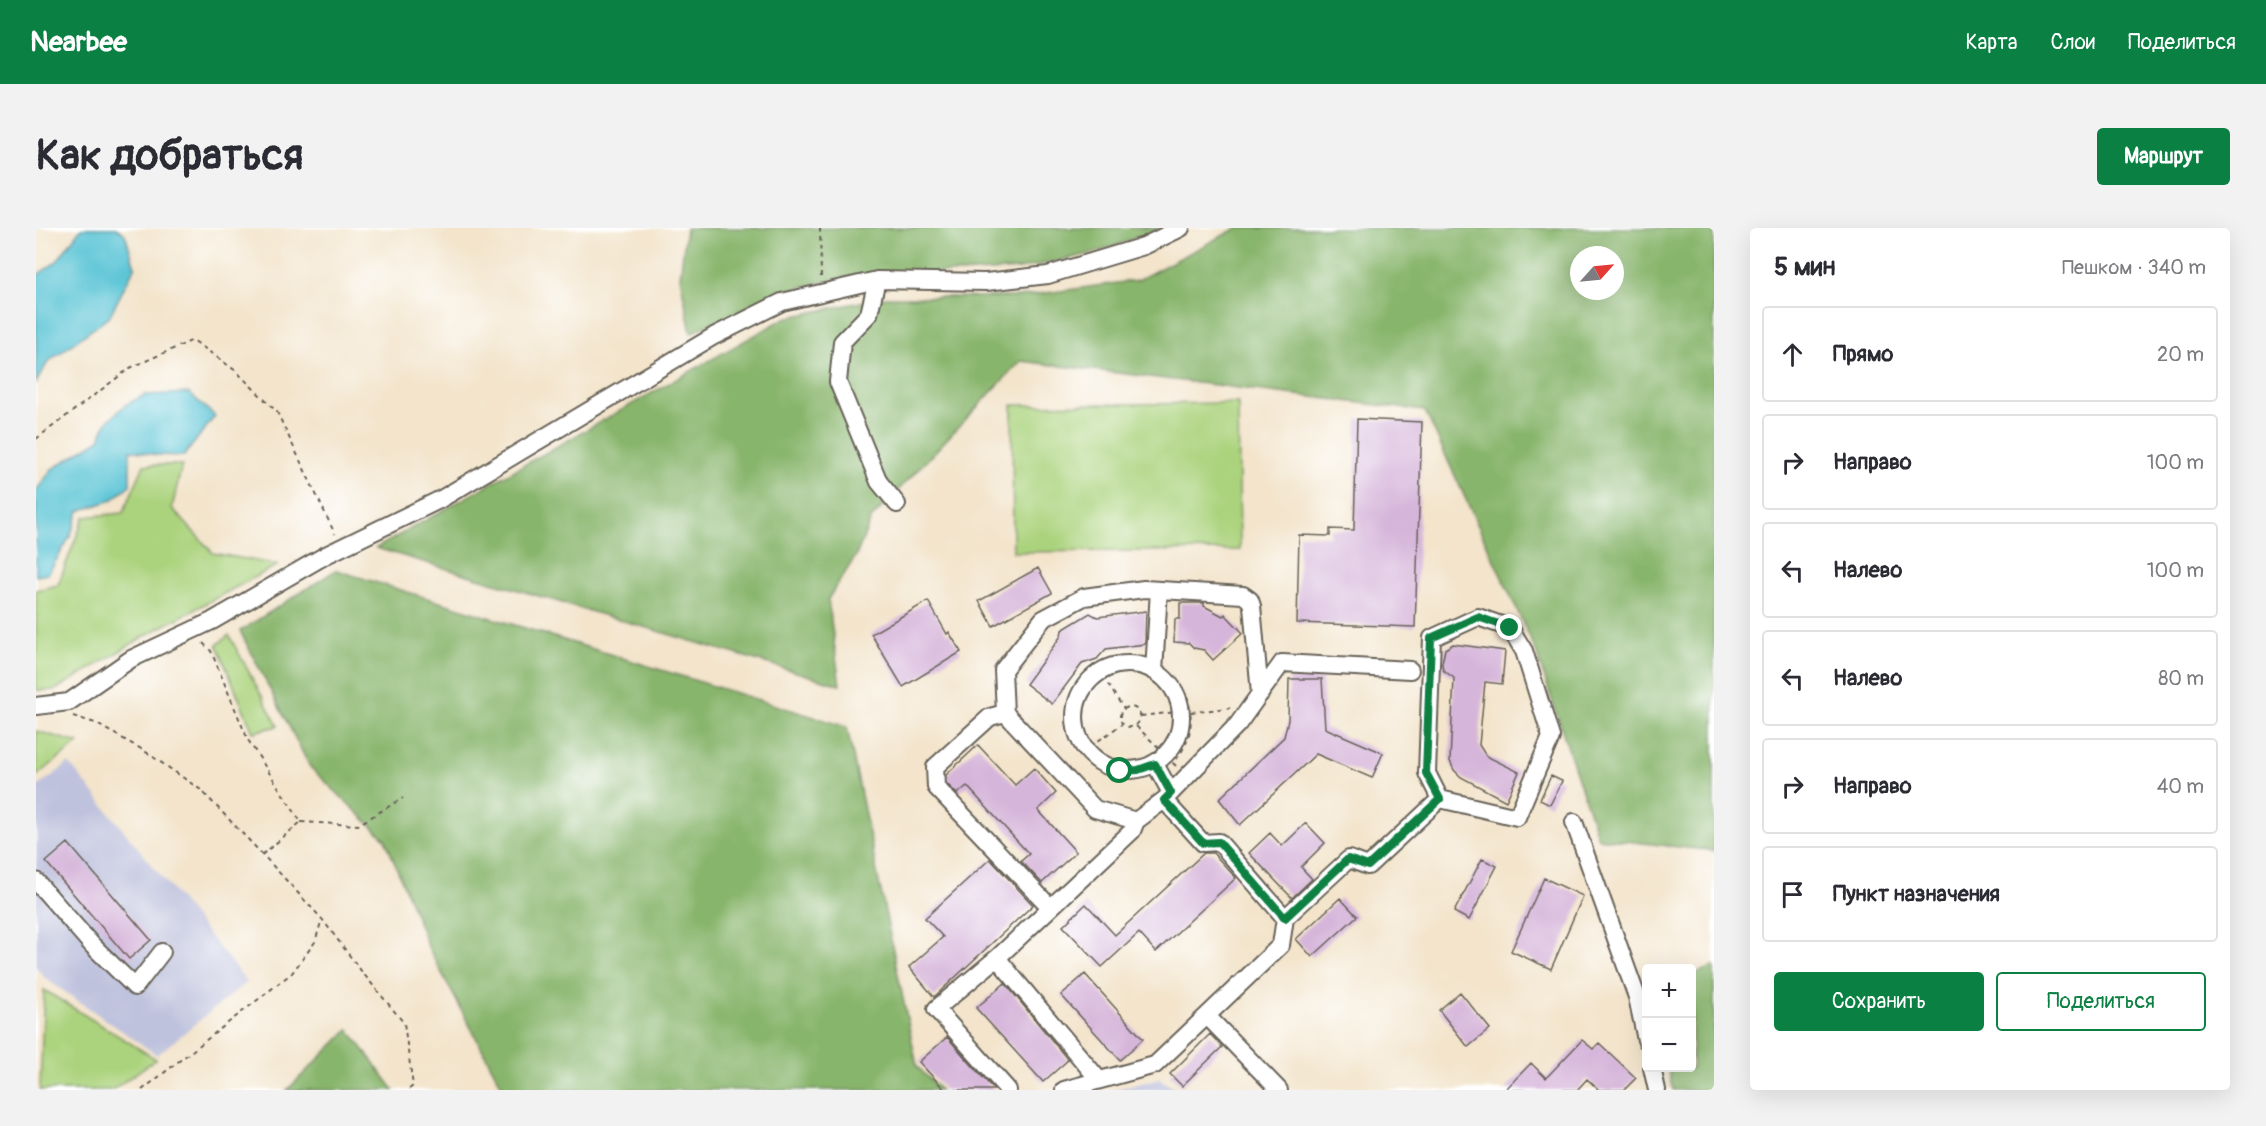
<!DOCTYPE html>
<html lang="ru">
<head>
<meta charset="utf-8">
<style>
	body { margin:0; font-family:Pangolin,sans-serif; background:#f2f2f3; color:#2b2b33 }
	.controls { position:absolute; right:18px; bottom:18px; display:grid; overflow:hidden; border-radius:6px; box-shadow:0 6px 24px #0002 }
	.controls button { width:54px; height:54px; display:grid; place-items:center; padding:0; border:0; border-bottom:2px solid #e1e1e2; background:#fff; color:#2b2b33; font:30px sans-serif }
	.compass { position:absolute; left:1534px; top:18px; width:54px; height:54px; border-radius:50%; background:#fff; box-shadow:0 6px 24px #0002; rotate:63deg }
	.stop { position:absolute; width:18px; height:18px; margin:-14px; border:4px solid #0b8043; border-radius:50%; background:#fff }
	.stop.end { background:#0b8043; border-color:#fff; box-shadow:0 2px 6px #0008 }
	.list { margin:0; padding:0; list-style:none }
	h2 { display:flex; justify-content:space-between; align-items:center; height:78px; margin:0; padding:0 24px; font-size:26px }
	h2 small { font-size:20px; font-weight:400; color:#7c7c81 }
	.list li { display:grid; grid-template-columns:39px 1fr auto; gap:18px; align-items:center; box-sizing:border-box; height:96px; margin:0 12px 12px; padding:0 12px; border:2px solid #e1e1e2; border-radius:6px }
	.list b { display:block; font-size:22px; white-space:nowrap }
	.list em { font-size:20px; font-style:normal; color:#7c7c81 }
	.actions { display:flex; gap:12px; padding:18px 24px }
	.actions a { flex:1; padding:14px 0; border:2px solid #0b8043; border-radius:6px; text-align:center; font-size:21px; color:#0b8043 }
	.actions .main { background:#0b8043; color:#fff }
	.icon { flex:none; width:33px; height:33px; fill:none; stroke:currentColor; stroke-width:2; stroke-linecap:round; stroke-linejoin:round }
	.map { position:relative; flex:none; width:1678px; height:862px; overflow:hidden; border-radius:6px }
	header { display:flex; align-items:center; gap:36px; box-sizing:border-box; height:84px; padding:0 30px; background:#0b8043; color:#fff }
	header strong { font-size:28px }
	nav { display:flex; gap:33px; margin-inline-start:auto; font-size:21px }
	.intro { display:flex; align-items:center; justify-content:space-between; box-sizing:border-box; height:144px; padding:0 36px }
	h1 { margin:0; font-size:42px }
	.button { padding:15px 27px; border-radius:6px; background:#0b8043; color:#fff; font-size:21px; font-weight:700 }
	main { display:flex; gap:36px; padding:0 36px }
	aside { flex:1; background:#fff; border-radius:6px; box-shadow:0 6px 24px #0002 }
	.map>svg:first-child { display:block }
	.industrial { fill:#bfc2dd }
	.green { fill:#abd37d; stroke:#64784c; stroke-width:1.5 }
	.forest { fill:#88b56c; stroke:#526844; stroke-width:1.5; fill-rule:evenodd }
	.water { fill:#5ac4d5; stroke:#3b7078; stroke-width:1.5 }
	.building { fill:#d6b5da }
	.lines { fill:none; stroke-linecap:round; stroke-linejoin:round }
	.minor-casing { stroke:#676259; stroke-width:20 }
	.path { stroke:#676259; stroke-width:2; stroke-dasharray:4.5 4.5; stroke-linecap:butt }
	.minor { stroke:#fff; stroke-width:16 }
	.route { stroke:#0b8043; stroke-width:8 }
</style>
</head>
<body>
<header>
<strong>Nearbee</strong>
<nav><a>Карта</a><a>Слои</a><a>Поделиться</a></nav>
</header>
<div class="intro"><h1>Как добраться</h1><a class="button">Маршрут</a></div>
<main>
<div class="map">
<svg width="1678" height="862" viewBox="0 0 1678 862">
	<rect width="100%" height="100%" fill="#fff"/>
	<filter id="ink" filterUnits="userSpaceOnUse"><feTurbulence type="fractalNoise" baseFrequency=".0167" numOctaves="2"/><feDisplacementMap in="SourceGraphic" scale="12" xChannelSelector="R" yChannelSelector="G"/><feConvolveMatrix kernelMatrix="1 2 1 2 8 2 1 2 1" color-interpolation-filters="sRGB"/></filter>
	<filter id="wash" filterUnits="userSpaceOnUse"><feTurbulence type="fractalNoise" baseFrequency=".008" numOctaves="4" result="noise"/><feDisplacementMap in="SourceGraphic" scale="24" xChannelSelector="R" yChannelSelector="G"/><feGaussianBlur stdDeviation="1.35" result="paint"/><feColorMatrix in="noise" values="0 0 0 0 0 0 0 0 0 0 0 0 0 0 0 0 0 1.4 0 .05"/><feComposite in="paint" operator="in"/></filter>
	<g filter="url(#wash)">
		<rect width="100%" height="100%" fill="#f3e4cb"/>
		<!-- industrial -->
		<path class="industrial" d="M33 535 211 754 121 827 10 751 0 739V560Z
			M1123 851 1144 862H1076Z"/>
		<!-- green -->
		<path class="green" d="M1202 175 1204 322 977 324 976 177Z
			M108 237H146L136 280 177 325 242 337 114 405 19 462H0V362L22 357 48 289 87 285Z
			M193 407 242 498 217 504 181 417Z
			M0 503 43 515 0 548Z
			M8 762 120 831 76 862H4Z"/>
		<!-- forest -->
		<path class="forest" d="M650 0H1127L1059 25 984 41 924 45 875 44 808 50 747 63 655 105 644 49Z
			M1201 0H1678V623L1562 610 1499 421 1389 183 985 133 835 291 820 328 792 371 804 457 340 320 749 90 848 69H982L1102 52ZM1543 27H1579V63H1543Z
			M300 342 811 499 881 838 904 862H468L393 721 349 611 274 539 204 403Z
			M1678 738V862H1637L1632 840H1656V747Z
			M313 802 358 862H251L312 802Z"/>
		<!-- water -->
		<path class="water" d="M45 0H80L89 6 99 39 73 89 12 134 0 155V48L21 33Z
			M153 165 179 188 148 228 121 227 94 222V257L76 272 43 283 34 309 12 346 0 348V263L16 241 64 211 70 195 89 177 109 167Z"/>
		<g id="blocks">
			<!-- building -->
			<path class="building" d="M1321 191 1386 194 1379 399 1261 395 1263 307 1294 308V301L1318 302Z
				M1002 340 1016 365 957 398 943 373Z
				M892 373 911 406 913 404 925 424 867 459 835 406Z
				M1144 375H1168V378L1187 388 1189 386 1207 405 1177 432 1168 422 1158 420 1153 415 1138 414 1139 391H1144Z
				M1110 383 1109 416 1070 421 1061 431 1046 436 1016 476 990 456 1025 408 1026 402 1054 385 1061 389Z
				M1417 416 1469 423 1466 456 1449 454 1443 517 1450 528 1483 544 1470 573 1425 549 1418 542 1414 533 1418 450 1407 442 1406 435 1409 421Z
				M1253 451H1286L1289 500 1347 525 1336 550 1280 526 1204 597 1183 571 1248 509 1252 492Z
				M942 517 979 557 998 540 1020 565 1002 582 1040 624 1006 655 985 633 993 626 931 558 921 566 910 555V547Z
				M1515 548 1526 553 1514 577 1504 572Z
				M1270 595 1289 615 1265 639 1276 651 1256 670 1213 625 1234 605 1246 618Z
				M32 615 115 712 93 731 10 634Z
				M1168 625H1177L1200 650 1120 724 1103 705 1066 739 1027 698 1050 676 1079 707Z
				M954 631 997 677 898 769 873 739 907 709 889 690Z
				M1446 631 1461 638 1433 692 1418 684Z
				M1508 650 1547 668 1515 741 1475 723Z
				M1304 670 1321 688 1276 729 1260 711Z
				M1049 746 1107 811 1084 832 1025 767Z
				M969 755 1032 832 1007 854 940 780Z
				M1424 764 1454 801 1432 819 1403 782Z
				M1174 806 1186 819 1146 858 1134 846Z
				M911 809 958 862H909L883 834Z
				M1546 812 1557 821 1563 815 1600 850 1588 862H1563L1551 851 1541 862H1469L1495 835 1510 850Z"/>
		</g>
	</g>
	<g filter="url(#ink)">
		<use href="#blocks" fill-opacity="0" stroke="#676259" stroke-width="1.5"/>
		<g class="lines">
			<!-- minor casing -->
			<g class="minor-casing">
				<path id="minor" d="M841 52 833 86 806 114 802 154 843 254 861 276
					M1039 489a53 53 0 1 1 106 0a53 53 0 1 1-106 0Z
					M1118 443 1123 362
					M0 478 33 474 95 431 176 393 290 327 405 271 678 108 746 74 841 52 950 54 1012 47 1108 18 1145 0
					M969 485 954 489 899 539 900 559 1014 679
					M1119 536 1135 565
					M1128 572 1167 615 1183 614 1249 690
					M1100 593 1059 581 969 485 967 442 1007 391 1048 369 1108 361 1207 367 1214 372 1216 378 1224 466
					M1538 594 1601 769 1610 812
					M0 653 56 717 99 759 126 724
					M961 730 1063 852
					M1171 788 1243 862
					M1616 840 1621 862
					M972 862 900 781 961 730 1096 603 1100 593 1128 572 1202 496 1246 435 1374 442
					M1028 862 1119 837 1245 717 1249 690 1313 631 1332 638 1404 571 1391 545 1396 410 1442 389 1474 400 1488 423 1515 509 1481 589 1404 571"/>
			</g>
			<!-- path -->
			<path class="path" d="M784 0 785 49
				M0 211 94 140 157 112 200 143 241 184 299 306
				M167 415 175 423 212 512 265 594 227 626
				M1067 449 1088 481
				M1084 489a10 10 0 1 1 20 0a10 10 0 1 1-20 0Z
				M1155 484 1194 480
				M37 488 59 495 107 522 165 562 226 626 286 691 326 744 368 795 377 858 372 862
				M1105 488 1141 484
				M1100 498 1124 521
				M1055 518 1086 496
				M1140 538 1137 535C1156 513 1158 494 1151 467
				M265 594 322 597 367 570
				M106 862 256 745 279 714 286 691"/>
			<!-- minor -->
			<use href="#minor" class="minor"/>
		</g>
	</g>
	<g class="lines" filter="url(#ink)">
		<!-- route -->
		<path class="route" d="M1084 543 1102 542 1119 536 1135 565 1128 572 1167 615 1183 614 1249 690 1312 631 1332 638 1404 571 1390 545 1395 410 1442 389 1474 400"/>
	</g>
</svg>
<div class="controls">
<button>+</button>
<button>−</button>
</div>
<svg class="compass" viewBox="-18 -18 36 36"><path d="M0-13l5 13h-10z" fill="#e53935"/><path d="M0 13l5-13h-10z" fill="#7c7c81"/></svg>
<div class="stop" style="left:1084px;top:543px"></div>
<div class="stop end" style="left:1474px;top:400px"></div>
</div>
<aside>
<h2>5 мин<small>Пешком · 340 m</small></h2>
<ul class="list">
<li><svg class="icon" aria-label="ahead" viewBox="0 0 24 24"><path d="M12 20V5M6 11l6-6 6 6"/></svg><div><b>Прямо</b></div><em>20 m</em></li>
<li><svg class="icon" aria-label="right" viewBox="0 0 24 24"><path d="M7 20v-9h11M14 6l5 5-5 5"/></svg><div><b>Направо</b></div><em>100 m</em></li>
<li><svg class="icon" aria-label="left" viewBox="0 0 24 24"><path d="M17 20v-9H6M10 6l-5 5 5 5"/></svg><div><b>Налево</b></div><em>100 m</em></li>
<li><svg class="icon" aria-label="left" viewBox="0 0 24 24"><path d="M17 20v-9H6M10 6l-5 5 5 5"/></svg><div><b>Налево</b></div><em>80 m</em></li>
<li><svg class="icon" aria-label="right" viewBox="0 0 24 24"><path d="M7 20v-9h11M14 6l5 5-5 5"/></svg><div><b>Направо</b></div><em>40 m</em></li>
<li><svg class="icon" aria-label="arrive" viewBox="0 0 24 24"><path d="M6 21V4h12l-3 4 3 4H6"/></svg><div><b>Пункт назначения</b></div></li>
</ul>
<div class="actions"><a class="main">Сохранить</a><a>Поделиться</a></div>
</aside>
</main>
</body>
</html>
